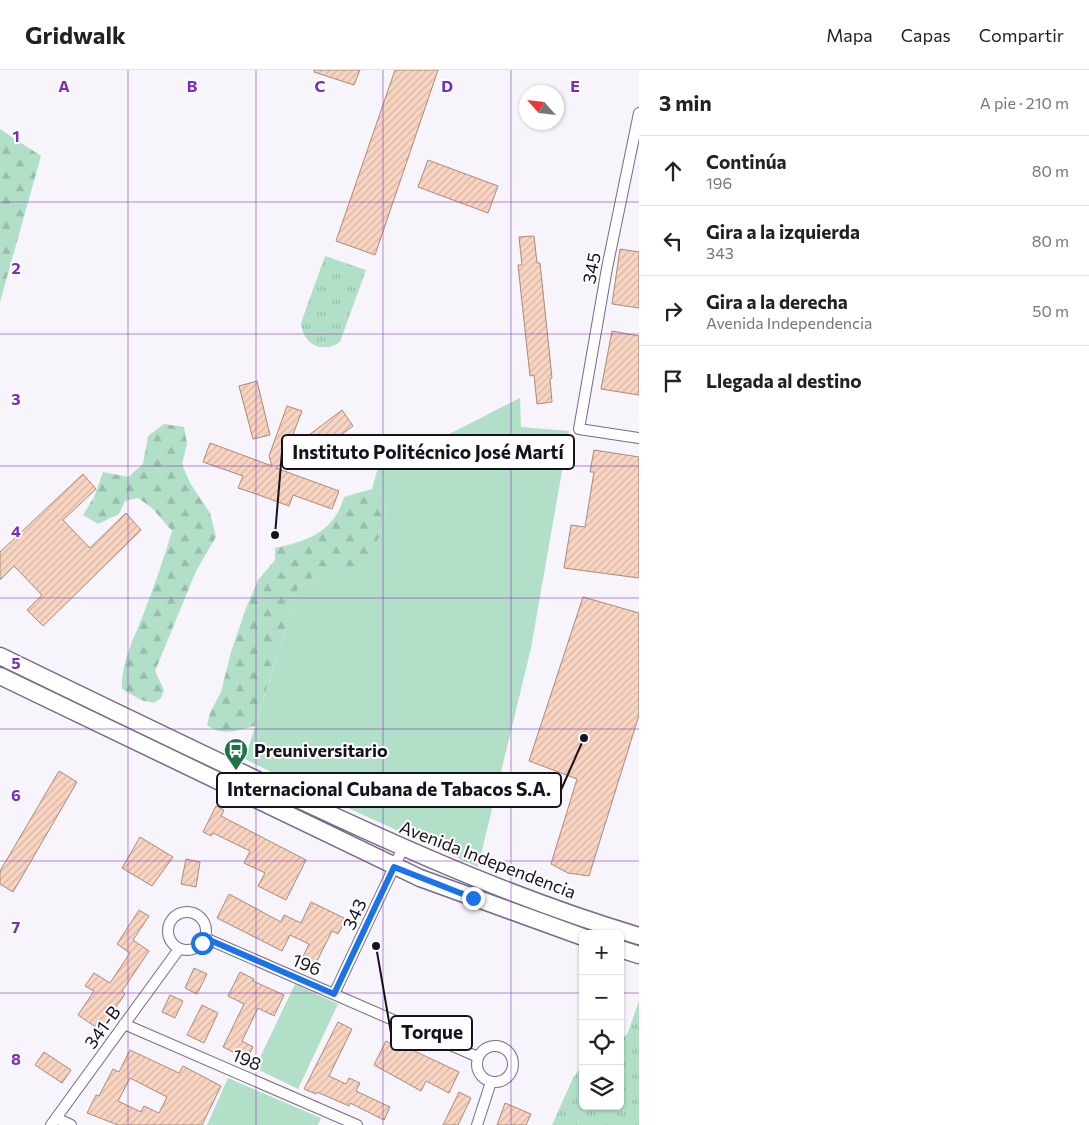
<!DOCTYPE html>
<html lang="es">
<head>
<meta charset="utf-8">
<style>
	body { margin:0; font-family:Commissioner,sans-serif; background:#f2f2f2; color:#222 }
	.controls { position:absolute; right:15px; bottom:15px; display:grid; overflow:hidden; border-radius:8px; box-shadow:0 1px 4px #0004 }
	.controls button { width:45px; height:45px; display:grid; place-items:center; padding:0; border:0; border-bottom:1px solid #e0e0e0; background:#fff; color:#222; font:25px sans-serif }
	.compass { position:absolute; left:519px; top:15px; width:45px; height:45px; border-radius:50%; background:#fff; box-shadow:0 1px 4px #0004; rotate:297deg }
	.stop { position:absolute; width:15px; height:15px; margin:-11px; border:4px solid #1a73e8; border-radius:50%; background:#fff }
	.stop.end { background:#1a73e8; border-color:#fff; box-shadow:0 1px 5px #0008 }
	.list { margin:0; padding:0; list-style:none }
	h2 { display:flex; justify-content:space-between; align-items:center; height:65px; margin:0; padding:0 20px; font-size:21px }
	h2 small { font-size:16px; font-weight:400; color:#767676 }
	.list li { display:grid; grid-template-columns:32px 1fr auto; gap:15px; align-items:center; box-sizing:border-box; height:70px; padding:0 20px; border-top:1px solid #e0e0e0 }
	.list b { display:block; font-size:19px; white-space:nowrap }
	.list p { margin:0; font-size:16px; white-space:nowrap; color:#767676 }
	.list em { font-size:16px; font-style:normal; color:#767676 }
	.icon { flex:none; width:28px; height:28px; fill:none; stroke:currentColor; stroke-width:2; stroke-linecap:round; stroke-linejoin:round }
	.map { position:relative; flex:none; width:639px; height:1055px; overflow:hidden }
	header { display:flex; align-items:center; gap:30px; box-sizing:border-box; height:70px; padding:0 25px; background:#fff; border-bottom:1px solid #e0e0e0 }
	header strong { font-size:24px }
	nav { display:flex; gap:28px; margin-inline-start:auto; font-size:18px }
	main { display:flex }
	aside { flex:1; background:#fff }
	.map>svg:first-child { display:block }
	.grass { fill:url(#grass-tufts) }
	.forest { fill:url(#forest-firs) }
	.green { fill:#b1dfc7 }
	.building { fill:url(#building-hatch); stroke:#ab8a78; fill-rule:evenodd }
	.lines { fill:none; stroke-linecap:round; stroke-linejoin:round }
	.minor-casing { stroke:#786a88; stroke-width:12 }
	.primary-casing { stroke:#786a88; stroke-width:19 }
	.minor { stroke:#fff; stroke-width:10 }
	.primary { stroke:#fff; stroke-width:16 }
	.route { stroke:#1a73e8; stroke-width:6 }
	.grid { fill:none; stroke:#7b2cbf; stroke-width:1; stroke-opacity:0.55 }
	.labels { text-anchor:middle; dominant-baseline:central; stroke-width:4; stroke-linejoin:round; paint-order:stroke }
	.street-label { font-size:18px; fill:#16111c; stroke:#fff }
	.poi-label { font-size:18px; font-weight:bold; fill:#16111c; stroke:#fff; text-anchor:start }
	.grid-label { font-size:16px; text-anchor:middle; font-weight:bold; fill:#7b2cbf; stroke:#fff; stroke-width:4; stroke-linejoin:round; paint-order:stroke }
	.leader { fill:none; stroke:#16111c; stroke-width:2 }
	.callout-dot { fill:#16111c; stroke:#fff; stroke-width:2 }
	.callout { fill:#fff; stroke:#16111c; stroke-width:2 }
	.callout-label { font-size:19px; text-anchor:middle; font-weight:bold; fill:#16111c }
</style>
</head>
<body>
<header>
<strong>Gridwalk</strong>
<nav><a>Mapa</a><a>Capas</a><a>Compartir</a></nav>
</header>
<main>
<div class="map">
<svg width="639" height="1055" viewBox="0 0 639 1055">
	<defs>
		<pattern id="grass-tufts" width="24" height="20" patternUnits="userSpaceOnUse" patternTransform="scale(1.25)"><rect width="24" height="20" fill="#b1dfc7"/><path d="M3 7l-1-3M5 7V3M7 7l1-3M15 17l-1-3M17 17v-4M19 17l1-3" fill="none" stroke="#98beaa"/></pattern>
		<pattern id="forest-firs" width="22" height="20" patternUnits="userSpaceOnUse" patternTransform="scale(1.25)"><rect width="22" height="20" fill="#b1dfc7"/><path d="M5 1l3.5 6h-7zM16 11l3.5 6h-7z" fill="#98beaa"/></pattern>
		<pattern id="building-hatch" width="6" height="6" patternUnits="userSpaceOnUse" patternTransform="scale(1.25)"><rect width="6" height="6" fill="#f8d4c1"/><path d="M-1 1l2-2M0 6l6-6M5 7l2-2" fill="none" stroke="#d4b5a5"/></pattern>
	</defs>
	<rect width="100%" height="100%" fill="#f7f4fb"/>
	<!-- grass -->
	<path class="grass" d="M325 186 366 200 340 272C323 284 303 275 301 253Z
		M639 931V1055H552L573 1008 583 995V1036H620V967L627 965Z"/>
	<!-- forest -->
	<path class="forest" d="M0 59 41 86 0 232Z
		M164 354 184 357 187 374 182 394 190 413 210 443 216 467 196 501 155 601 164 620 161 628 154 633 141 630 122 619C121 592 134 569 143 545 154 517 164 489 172 461L152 438 138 428 125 431 119 444 98 454 83 445 94 427 103 402 128 407 143 394 148 366Z
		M372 419C375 421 380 423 382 426 394 441 374 479 367 493L326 506H315L298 518 255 656C236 660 223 667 207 655L210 643 221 622 231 582 246 538 258 510 275 490V478C308 471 334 462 344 427Z"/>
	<!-- green -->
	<path class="green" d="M520 328 521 357 569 361 531 578 478 797 308 720 245 689 298 518 315 506H326L367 493C374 478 394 441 382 426 380 423 375 421 372 419L377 401Z
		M295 914 338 934 298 1019 255 998Z
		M228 1008 321 1048 318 1055H207Z"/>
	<!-- building -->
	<path class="building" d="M314 0H360L354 15 314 2Z
		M395 0H438L375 185 336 171Z
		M428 90 498 116 488 143 418 117Z
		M534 166 537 193H540L552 308 550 309 552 332 537 334 534 305 530 306 518 195H522L519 167Z
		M620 179 639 182V238L612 234Z
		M612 261 639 266V325L601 319Z
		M257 311 270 365 253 369 239 316Z
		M287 336 302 341 282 393 276 398 339 421 332 439 293 425 289 436 256 424 238 418 243 406 203 392 210 373 272 396 269 386Z
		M342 340 353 356 308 389 297 374Z
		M594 380 639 387V508L564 498 571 455 585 457 594 402H590Z
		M83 404 96 419 63 450 90 478 126 443 141 460 43 556 27 540 42 525 14 496 0 510V482Z
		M583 527 639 543V645L589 806 568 803 551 794 577 709 529 691Z
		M59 701 77 712 13 822 0 814V801Z
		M216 736 224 740 221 746 306 790 286 830 258 816 265 803 244 793 250 781 213 763 211 766 203 762Z
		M140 767 173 787 152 816 122 798Z
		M186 789 200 792 196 817 181 814Z
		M229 824 281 852 284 845 301 853 311 832 346 849 338 864 332 861 314 897 301 891 309 874 290 865 282 881 217 848Z
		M139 840 149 846 133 870 149 881 122 921 125 924 100 960 78 945 94 921 85 916 94 903 110 913 130 883 117 874Z
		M194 898 207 904 197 924 185 918Z
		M240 902 254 909 253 911 284 925 274 946 258 938 242 971 253 977 247 989 223 977 244 934 228 926Z
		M170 925 183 931 175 948 162 942Z
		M202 935 218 943 204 973 187 965Z
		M338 952 352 959 329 1006 346 1014 349 1008 360 1013 356 1021 390 1037 384 1050 350 1033 349 1036 317 1022 316 1024 304 1019Z
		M386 971 402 979 404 976 459 1002 449 1023 426 1011 421 1021 374 995Z
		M130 980 179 1003 183 996 221 1016 202 1055H118L87 1043 96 1025 99 1026 113 999 119 1002ZM130 1008 167 1027 159 1043 144 1036 141 1042 118 1031Z
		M44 982 71 1000 62 1013 35 995Z
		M459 1022 471 1028 458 1055H443Z
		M505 1033 531 1044 526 1055H497Z"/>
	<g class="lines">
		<!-- minor casing -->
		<g class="minor-casing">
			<path id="minor" d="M639 43 607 198 579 359 639 368
				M168 861a19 19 0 1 1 38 0a19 19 0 1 1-38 0Z
				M205 868 478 987
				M334 924 403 778
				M124 954 357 1055
				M477 994a18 18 0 1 1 36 0a18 18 0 1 1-36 0Z
				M56 1048 71 1055
				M51 1055 179 879
				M477 1055 491 1012"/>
		</g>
		<!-- primary casing -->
		<g class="primary-casing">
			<path id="primary" d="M0 586C105 637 210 688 317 738 422 787 528 833 639 866
				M0 606 420 808 583 867
				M620 879 639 885"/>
		</g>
		<!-- minor -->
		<use href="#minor" class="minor"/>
		<!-- primary -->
		<use href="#primary" class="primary"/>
	</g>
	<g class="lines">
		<!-- route -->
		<path class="route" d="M202 873 205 868 334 924 394 797 473 828"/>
	</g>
	<!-- grid -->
	<path class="grid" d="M128 0V1055M256 0V1055M383 0V1055M511 0V1055M0 132H639M0 264H639M0 396H639M0 528H639M0 659H639M0 791H639M0 923H583M620 923H639"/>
	<!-- icons -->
	<defs>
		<g id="bus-pin" transform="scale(1.25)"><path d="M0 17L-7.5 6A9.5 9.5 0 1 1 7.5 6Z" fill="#1f7446" stroke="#fff"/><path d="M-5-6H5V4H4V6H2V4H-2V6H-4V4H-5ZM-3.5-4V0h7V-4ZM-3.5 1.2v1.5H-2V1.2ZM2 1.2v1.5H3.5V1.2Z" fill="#fff"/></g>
	</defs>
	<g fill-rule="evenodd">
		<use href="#bus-pin" x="236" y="680"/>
	</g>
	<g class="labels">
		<!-- street labels -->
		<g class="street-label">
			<text transform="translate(591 198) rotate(-79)">345</text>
			<text transform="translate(488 789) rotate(21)">Avenida Independencia</text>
			<text transform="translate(354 844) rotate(-65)">343</text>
			<text transform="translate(307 894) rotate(23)">196</text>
			<text transform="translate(102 957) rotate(-54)">341-B</text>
			<text transform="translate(247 989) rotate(23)">198</text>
		</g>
		<!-- poi labels -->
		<g class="poi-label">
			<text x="254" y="680">Preuniversitario</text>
		</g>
	</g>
	<g class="grid-label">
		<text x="64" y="22">A</text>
		<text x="192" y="22">B</text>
		<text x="320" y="22">C</text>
		<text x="447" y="22">D</text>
		<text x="575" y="22">E</text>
		<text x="16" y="72">1</text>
		<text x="16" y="204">2</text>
		<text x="16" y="335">3</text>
		<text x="16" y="467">4</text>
		<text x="16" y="599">5</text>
		<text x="16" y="731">6</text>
		<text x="16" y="863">7</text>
		<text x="16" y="995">8</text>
	</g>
	<!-- callouts -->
	<path class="leader" d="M275 465L282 382M584 668L561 720M376 876L391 963"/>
	<g class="callout-dot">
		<circle cx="275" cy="465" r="5"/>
		<circle cx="584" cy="668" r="5"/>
		<circle cx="376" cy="876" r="5"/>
	</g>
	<g class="callout">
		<rect x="282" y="365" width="292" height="34" rx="5"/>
		<rect x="217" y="703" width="344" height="34" rx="5"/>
		<rect x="391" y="946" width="81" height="34" rx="5"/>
	</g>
	<g class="callout-label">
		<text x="428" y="389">Instituto Politécnico José Martí</text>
		<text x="389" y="726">Internacional Cubana de Tabacos S.A.</text>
		<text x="432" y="969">Torque</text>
	</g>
</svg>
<div class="controls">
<button>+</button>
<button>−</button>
<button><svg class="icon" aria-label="locate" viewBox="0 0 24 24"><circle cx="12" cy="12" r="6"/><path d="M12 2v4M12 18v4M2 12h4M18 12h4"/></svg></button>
<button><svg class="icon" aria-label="layers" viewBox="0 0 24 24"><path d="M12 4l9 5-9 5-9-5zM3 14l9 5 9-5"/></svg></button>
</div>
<svg class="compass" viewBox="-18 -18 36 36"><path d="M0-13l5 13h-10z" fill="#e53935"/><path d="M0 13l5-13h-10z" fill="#767676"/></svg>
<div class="stop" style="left:202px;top:873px"></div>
<div class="stop end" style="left:473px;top:828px"></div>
</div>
<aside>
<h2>3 min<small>A pie · 210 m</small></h2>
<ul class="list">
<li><svg class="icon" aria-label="ahead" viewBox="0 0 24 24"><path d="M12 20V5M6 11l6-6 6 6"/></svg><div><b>Continúa</b><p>196</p></div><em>80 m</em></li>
<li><svg class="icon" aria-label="left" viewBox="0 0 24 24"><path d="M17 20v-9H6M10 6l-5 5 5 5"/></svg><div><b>Gira a la izquierda</b><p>343</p></div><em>80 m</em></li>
<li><svg class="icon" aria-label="right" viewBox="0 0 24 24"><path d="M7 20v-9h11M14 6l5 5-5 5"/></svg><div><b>Gira a la derecha</b><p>Avenida Independencia</p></div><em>50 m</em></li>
<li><svg class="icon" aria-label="arrive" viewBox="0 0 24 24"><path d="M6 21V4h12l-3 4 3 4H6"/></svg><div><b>Llegada al destino</b></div></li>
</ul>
</aside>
</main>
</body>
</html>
